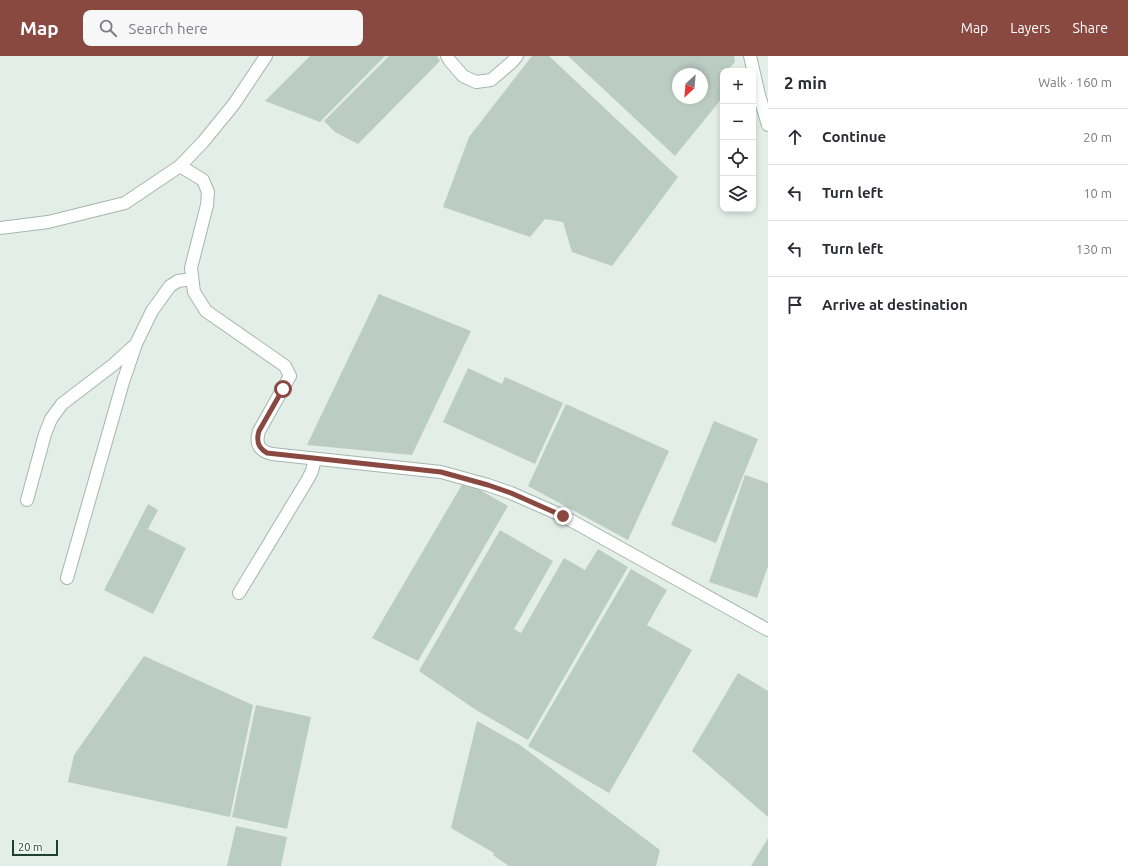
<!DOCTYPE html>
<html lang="en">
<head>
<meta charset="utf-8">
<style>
	body { margin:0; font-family:Ubuntu,sans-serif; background:#f7f7f7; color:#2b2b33 }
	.controls { position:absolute; right:12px; top:12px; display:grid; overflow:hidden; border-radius:8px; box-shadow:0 2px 6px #0003 }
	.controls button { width:36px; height:36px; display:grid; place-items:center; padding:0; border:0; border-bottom:1px solid #e1e1e2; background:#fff; color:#2b2b33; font:20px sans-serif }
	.compass { position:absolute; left:672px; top:12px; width:36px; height:36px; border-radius:50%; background:#fff; box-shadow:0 2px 6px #0003; rotate:206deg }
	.scale { position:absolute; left:12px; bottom:10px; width:46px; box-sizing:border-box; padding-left:4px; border:2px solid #214035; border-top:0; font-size:11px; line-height:14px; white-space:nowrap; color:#214035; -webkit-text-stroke:3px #f4faf6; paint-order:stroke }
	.stop { position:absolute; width:12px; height:12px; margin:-9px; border:3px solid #894941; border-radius:50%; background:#fff }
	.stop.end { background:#894941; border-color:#fff; box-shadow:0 1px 4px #0008 }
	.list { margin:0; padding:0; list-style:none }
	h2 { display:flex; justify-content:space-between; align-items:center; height:52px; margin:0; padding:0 16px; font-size:17px }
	h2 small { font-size:13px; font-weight:400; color:#7c7c81 }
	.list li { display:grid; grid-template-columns:26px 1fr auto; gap:12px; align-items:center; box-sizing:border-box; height:56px; padding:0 16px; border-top:1px solid #e1e1e2 }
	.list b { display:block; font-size:15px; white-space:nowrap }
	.list em { font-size:13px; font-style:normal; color:#7c7c81 }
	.icon { flex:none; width:22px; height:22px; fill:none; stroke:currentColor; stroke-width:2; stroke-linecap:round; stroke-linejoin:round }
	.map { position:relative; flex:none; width:768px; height:810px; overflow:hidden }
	header { display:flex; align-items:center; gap:24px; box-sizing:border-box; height:56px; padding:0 20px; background:#894941; color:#fff }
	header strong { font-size:19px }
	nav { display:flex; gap:22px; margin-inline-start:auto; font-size:14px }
	.search { width:280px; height:36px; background:#f7f7f7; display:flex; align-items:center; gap:10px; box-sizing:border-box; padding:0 14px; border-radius:8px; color:#7c7c81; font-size:15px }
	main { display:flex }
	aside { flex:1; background:#fff }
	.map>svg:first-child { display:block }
	.building { fill:#bbccc3; fill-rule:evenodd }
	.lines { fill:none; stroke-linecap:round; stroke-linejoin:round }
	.minor-casing { stroke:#a5b6af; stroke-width:14 }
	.minor { stroke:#fff; stroke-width:12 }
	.route { stroke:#894941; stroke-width:5 }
</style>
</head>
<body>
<header>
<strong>Map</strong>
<div class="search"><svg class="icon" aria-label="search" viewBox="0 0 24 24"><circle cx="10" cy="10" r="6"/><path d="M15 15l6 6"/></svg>Search here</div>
<nav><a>Map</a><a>Layers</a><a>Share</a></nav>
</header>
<main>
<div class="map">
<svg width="768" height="810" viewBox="0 0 768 810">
	<rect width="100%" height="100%" fill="#e3eee8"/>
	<!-- building -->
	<path class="building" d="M310 0H385L320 66 265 45Z
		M389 0H437L440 5 358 88 335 76 324 65Z
		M532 0H549L678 121 612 210 572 196 563 166 545 163 530 181 443 151 469 81Z
		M568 0H734L735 6 726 15H723V41L675 100ZM678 18H702V42H678Z
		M379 238 471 275 412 399 307 389Z
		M468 312 502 328 505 321 563 347 535 408 443 366Z
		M566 348 669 395 628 484 528 430Z
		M714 365 758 383 716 487 671 469Z
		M745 419 768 427V510L757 542 709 526Z
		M464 425 508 450 418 605 372 582Z
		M148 448 158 454 148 473 186 492 153 558 104 534Z
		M500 474 553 505 514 573 521 577 564 502 585 514 598 493 628 511 528 684 476 654 419 615Z
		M631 513 667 534 647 569 692 594 609 737 528 690Z
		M144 600 253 649 230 761 68 726 74 699Z
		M738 617 768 635V761L692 695Z
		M256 649 311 661 287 773 232 761Z
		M477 665 520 689 660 794 656 810H509L493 799 494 797 451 772Z
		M236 770 287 781 281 810H227Z
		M768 782V810H751Z"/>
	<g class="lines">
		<!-- minor casing -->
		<g class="minor-casing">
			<path id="minor" d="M447 0 450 5 463 20 476 26 491 24 512 6 517 0
				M750 0 759 39 768 69
				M180 110 203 124 208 136 207 149 191 212 194 236 206 255 285 310 290 320 259 375C255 388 259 395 272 398L441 416 488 429 511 437 563 460 768 574
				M0 172 48 166 125 147 180 110 203 86 234 48 266 0
				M27 444 45 378 51 363 62 348 113 309 135 289
				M67 522 123 326 136 288 152 255 170 230 178 225 192 223
				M239 537 308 423 312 415 315 403"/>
		</g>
		<!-- minor -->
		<use href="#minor" class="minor"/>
	</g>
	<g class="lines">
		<!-- route -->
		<path class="route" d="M283 333 259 375C256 385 258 392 267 397L441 416 488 429 511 437 563 460"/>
	</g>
</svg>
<div class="controls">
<button>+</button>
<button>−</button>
<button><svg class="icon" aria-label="locate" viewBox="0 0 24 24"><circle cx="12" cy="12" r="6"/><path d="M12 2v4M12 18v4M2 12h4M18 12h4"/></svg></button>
<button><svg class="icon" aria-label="layers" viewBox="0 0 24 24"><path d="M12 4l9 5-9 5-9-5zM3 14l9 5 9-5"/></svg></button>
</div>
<svg class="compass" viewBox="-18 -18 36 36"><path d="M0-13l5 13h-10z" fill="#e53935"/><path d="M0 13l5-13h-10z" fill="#7c7c81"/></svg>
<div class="scale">20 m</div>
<div class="stop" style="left:283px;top:333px"></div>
<div class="stop end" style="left:563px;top:460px"></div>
</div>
<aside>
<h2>2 min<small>Walk · 160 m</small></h2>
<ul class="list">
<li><svg class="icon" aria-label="ahead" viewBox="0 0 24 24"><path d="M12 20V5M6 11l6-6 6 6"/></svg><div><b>Continue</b></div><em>20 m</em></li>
<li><svg class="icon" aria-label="left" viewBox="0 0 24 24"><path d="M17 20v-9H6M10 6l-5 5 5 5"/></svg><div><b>Turn left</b></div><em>10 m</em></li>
<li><svg class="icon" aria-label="left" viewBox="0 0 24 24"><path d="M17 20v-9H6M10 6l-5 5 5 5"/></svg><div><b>Turn left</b></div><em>130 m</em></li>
<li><svg class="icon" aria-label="arrive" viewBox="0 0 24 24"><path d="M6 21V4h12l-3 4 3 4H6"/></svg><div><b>Arrive at destination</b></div></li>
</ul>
</aside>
</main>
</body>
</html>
